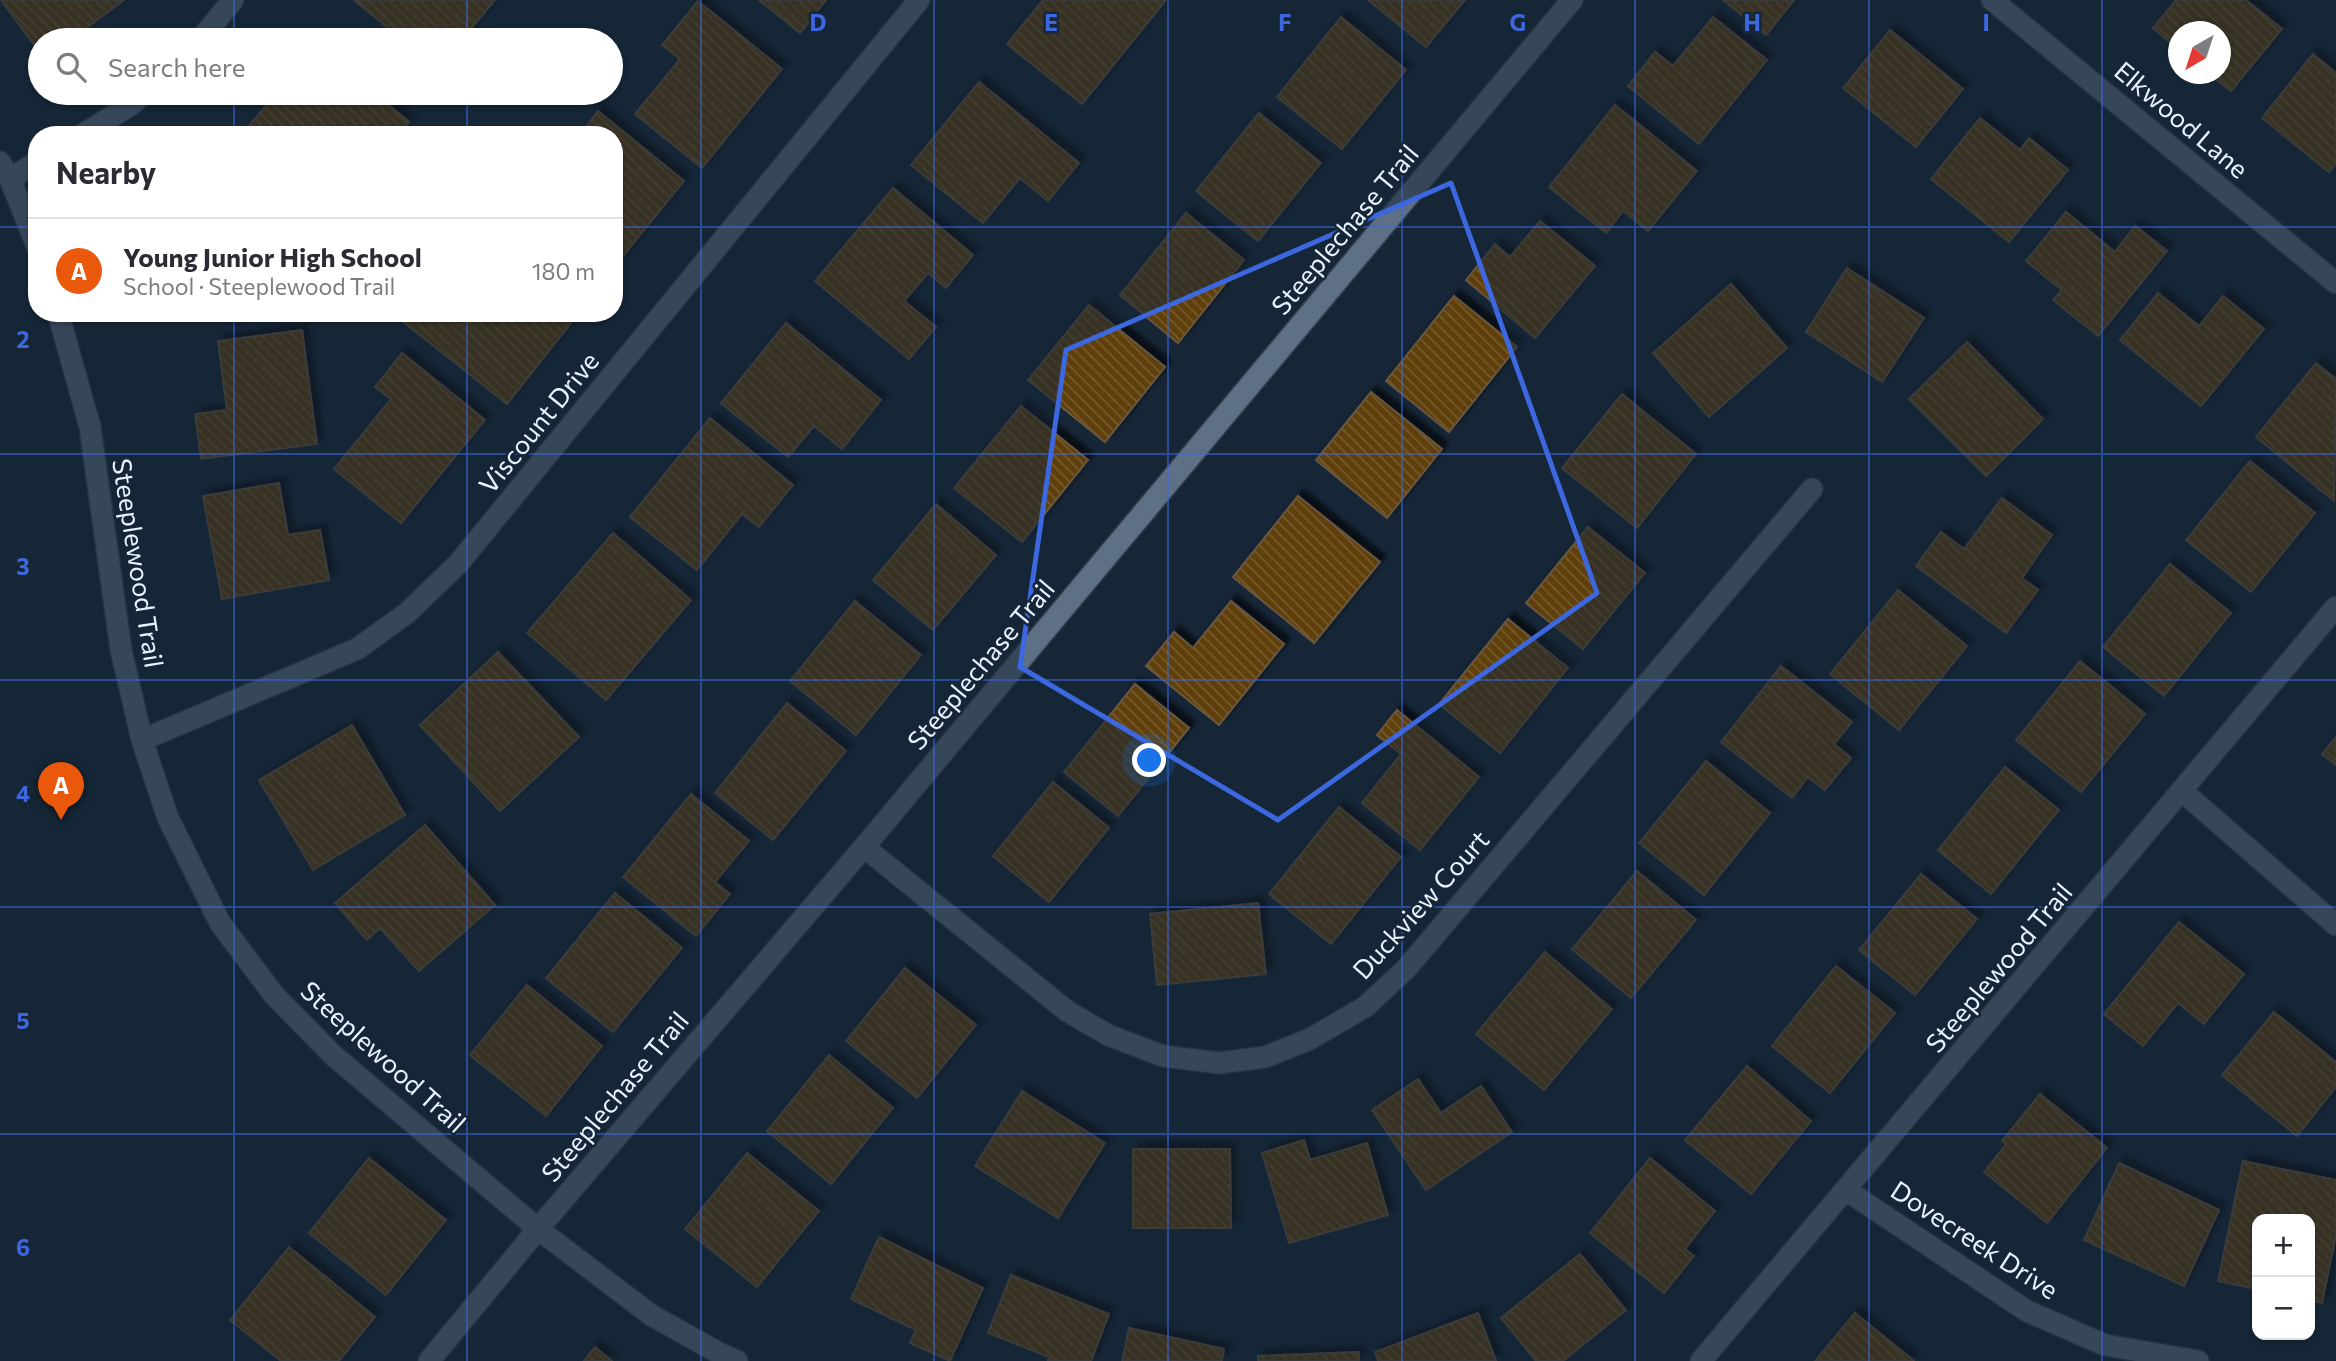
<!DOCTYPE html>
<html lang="en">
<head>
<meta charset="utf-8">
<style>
	body { margin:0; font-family:Commissioner,sans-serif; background:#f7f7f7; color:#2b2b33 }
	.controls { position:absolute; right:21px; bottom:21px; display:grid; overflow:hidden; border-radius:14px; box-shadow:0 2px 5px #0004 }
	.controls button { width:63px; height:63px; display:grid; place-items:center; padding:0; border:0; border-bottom:2px solid #e1e1e2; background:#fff; color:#2b2b33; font:35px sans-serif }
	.compass { position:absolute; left:2168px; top:21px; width:63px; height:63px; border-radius:50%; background:#fff; box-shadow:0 2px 5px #0004; rotate:219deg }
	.you { position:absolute; left:1150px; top:761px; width:24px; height:24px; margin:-18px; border:5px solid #fff; border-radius:50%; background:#1a73e8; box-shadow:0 0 0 10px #1a73e833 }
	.badge { display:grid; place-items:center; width:46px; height:46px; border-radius:50%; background:#ea580c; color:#fff; font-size:23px; font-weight:700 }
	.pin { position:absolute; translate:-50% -58px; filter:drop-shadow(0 2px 4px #0008) }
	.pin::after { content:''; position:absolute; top:37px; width:24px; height:21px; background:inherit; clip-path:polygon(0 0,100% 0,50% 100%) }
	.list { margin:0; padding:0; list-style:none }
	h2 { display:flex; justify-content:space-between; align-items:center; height:91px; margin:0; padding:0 28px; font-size:30px }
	h2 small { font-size:23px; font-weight:400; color:#7c7c81 }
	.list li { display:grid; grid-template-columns:46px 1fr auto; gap:21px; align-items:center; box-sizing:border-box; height:105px; padding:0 28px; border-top:2px solid #e1e1e2 }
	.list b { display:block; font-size:26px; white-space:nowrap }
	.list p { margin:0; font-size:23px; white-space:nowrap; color:#7c7c81 }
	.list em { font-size:23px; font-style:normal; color:#7c7c81 }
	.icon { flex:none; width:38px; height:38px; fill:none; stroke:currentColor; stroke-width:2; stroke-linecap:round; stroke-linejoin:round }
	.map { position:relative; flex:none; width:2336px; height:1361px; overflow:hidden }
	.search { position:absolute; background:#fff; box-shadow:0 2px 5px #0004; left:28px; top:28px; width:595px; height:77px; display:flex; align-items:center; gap:18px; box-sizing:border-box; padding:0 24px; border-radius:38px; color:#7c7c81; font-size:26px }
	.panel { position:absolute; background:#fff; box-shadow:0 2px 5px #0004; left:28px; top:126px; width:595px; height:196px; border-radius:28px }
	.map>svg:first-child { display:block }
	.building { fill:url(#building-back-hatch); stroke:#675742; stroke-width:2; filter:url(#shadow) }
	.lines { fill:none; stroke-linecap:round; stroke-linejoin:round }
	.street-casing { stroke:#354050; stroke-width:24 }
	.street { stroke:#5e7085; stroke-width:21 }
	.marked { fill:none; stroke:#3c67de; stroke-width:5; stroke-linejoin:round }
	.grid { fill:none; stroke:#3c67de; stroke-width:2; stroke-opacity:0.55 }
	.labels { text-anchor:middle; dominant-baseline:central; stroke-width:5; stroke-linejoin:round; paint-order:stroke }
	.street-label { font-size:26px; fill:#e9f3ff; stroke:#162637 }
	.grid-label { font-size:23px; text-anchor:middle; font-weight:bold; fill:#3c67de; stroke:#162637; stroke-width:5; stroke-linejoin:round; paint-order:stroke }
</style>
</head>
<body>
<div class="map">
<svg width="2336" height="1361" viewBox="0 0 2336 1361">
	<defs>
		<pattern id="building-back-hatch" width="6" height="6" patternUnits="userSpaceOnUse" patternTransform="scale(1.75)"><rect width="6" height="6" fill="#5f3f08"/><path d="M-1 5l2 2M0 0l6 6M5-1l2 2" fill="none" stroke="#765b2d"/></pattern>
		<filter id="shadow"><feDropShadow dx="6" dy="-6" stdDeviation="2" flood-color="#0009"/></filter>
	</defs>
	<rect width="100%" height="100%" fill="#162637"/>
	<!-- building -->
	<path class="building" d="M1 0H124L70 40H40V53Z
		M354 0H495L468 32 478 40H403Z
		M759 0H826L800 33Z
		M1043 0H1166L1082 104 1007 44Z
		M1368 0H1465L1426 47Z
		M1723 0H1794L1766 35Z
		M2176 0H2246L2282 29 2231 91 2209 74H2220V32H2178V49L2153 28Z
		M698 1 782 69 702 168 635 114 680 59 662 45Z
		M1341 17 1406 70 1342 149 1277 97Z
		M1713 17 1767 60 1699 144 1628 86 1655 52 1673 66Z
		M1890 30 1963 89 1916 147 1843 88Z
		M2313 54 2336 73V164L2329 172 2262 118Z
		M979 82 1079 163 1048 201 1020 178 983 223 911 165Z
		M277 93H374L409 122 398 135H252L246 129Z
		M1615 105 1697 171 1648 231 1623 211 1606 233 1549 187Z
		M598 111 684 181 614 267V135H580Z
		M1259 113 1321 163 1258 241 1196 191Z
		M1980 118 2020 150 2029 138 2068 170 2009 242 1931 179Z
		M893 188 973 255 946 288 928 273 904 301 936 327 909 359 815 281Z
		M2066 212 2115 252 2135 226 2167 251 2098 336 2053 300 2062 290 2026 261Z
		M1186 213 1244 260 1178 343 1120 295Z
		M1540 221 1595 266 1535 338 1466 280 1495 244 1510 257Z
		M1847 268 1924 318 1882 382 1806 332Z
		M1731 284 1787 348 1709 417 1653 353Z
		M2158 293 2199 326 2223 296 2264 329 2201 406 2120 340Z
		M1454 296 1517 347 1449 432 1386 381Z
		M1089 305 1165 367 1105 442 1028 380Z
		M398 313H443L458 325 467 313H579L507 404 396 316Z
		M786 323 881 400 842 449 814 426 788 457 721 403Z
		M302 330 317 444 201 459 195 414 227 410 218 341Z
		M1967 342 2043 419 1986 476 1909 399Z
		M402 353 485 420 401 523 334 469 391 399 375 387Z
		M2316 363 2336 379 2334 501 2256 437Z
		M1371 392 1442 449 1387 518 1316 460Z
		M1622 394 1696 454 1637 528 1562 468Z
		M1021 406 1088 460 1022 542 954 488Z
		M710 418 793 485 759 527 742 514 697 570 630 517Z
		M2250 461 2315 513 2251 592 2186 540Z
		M279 483 288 535 320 530 329 580 222 599 203 496Z
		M1298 496 1380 562 1314 643 1233 577Z
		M2002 498 2052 535 2022 578 2038 590 2006 633 1916 566 1941 532 1964 549Z
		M936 504 996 555 933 630 873 580Z
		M1588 527 1645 573 1583 649 1526 603Z
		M613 533 691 600 606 700 527 633Z
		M2170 564 2231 613 2164 696 2103 647Z
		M1898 590 1967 646 1899 730 1830 674Z
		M855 601 921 655 856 735 790 681Z
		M1231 601 1284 644 1219 725 1146 666 1174 632 1193 648Z
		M1508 619 1568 668 1500 753 1439 704Z
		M498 652 579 737 500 811 420 725Z
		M2080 661 2145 714 2081 792 2016 740Z
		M1781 666 1852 722 1834 744 1851 758 1825 790 1808 777 1792 798 1721 742Z
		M1135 684 1189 728 1118 816 1064 772Z
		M787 703 846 751 773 840 715 793Z
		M1397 710 1479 777 1420 850 1362 803 1401 754 1377 735Z
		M352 725 405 815 313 870 259 780Z
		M2336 737V765L2322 754Z
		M1706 761 1770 813 1704 895 1639 843Z
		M2005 767 2059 810 1991 894 1938 850Z
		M1053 782 1109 828 1049 902 993 856Z
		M691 794 749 841 715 882 730 894 696 936 623 877Z
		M1339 807 1401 857 1331 944 1269 894Z
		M425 825 495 905 419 971 380 928 367 940 335 903Z
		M1637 871 1696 920 1631 998 1572 949Z
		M1921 874 1977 919 1915 995 1859 950Z
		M615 893 682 948 613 1032 546 978Z
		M1258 903 1266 974 1157 985 1150 914Z
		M2179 922 2244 974 2204 1024 2178 1003 2143 1046 2104 1014Z
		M1545 952 1612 1009 1544 1090 1476 1034Z
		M1836 966 1895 1013 1830 1093 1772 1046Z
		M905 968 976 1025 917 1098 846 1041Z
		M527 985 602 1046 546 1116 470 1055Z
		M2274 1012 2336 1062V1087L2297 1136 2222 1075Z
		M829 1055 893 1108 831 1184 767 1131Z
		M1747 1066 1811 1121 1751 1194 1685 1140Z
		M1418 1079 1441 1113 1481 1086 1512 1132 1426 1190 1372 1110Z
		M1022 1091 1105 1143 1058 1218 975 1166Z
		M2040 1094 2107 1148 2047 1223 1984 1172 2006 1144 2002 1141Z
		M1304 1140 1310 1160 1367 1143 1388 1215 1289 1243 1262 1153Z
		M1133 1149H1230L1231 1228H1133Z
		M747 1153 819 1211 757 1287 685 1229Z
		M369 1158 446 1220 386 1295 309 1233Z
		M1650 1158 1715 1211 1685 1249 1694 1256 1664 1293 1590 1233Z
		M2243 1161 2336 1180V1235L2322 1303 2310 1300V1219H2257V1289L2218 1281Z
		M2119 1163 2219 1210 2184 1286 2084 1240Z
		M879 1237 983 1288 950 1361 910 1343 916 1330 851 1299Z
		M289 1247 375 1317 339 1361H281L230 1320Z
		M1580 1254 1626 1310 1563 1361H1536L1501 1318Z
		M1011 1275 1109 1314 1091 1361H1048L1049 1357 988 1333Z
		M1478 1313 1496 1361H1378L1375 1352Z
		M1855 1313 1914 1361H1815Z
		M1129 1328 1224 1349 1222 1361H1122Z
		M595 1347 612 1361H584Z
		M1359 1352V1361H1258V1356Z"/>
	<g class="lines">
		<!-- street casing -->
		<g class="street-casing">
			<path id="street" d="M1992 0 2336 283
				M200 40 233 0
				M82 135 132 104 144 93
				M0 162 10 179 37 246
				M10 179 37 162
				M58 313 90 427 121 650 142 740 168 818 220 923 274 995 334 1056 538 1229 651 1315 717 1352 737 1361
				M142 740 357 649 407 613 458 564 919 0
				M2182 791 2336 925
				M864 847 1067 1011 1108 1035 1163 1056 1219 1063 1265 1057 1310 1039 1365 1007 1406 969 1812 489
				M1846 1190 2027 1311 2105 1345 2198 1361
				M429 1361 538 1229 864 847 1572 0
				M1701 1361 2336 607"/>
		</g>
		<!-- street -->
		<use href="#street" class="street"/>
	</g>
	<!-- marked area -->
	<path d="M0 0H2336V1361H0ZM1451 183 1597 593 1278 820 1020 667 1066 350Z" fill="#162637" fill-opacity=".55" fill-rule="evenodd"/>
	<path class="marked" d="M1451 183 1597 593 1278 820 1020 667 1066 350Z"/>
	<!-- grid -->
	<path class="grid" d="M234 0V40M467 0V40M701 0V1361M934 0V1361M1168 0V1361M1402 0V1361M1635 0V1361M1869 0V1361M2102 0V1361M234 93V135M467 93V135M0 227H37M614 227H2336M234 313V1361M467 313V1361M0 454H2336M0 680H2336M0 907H2336M0 1134H2336"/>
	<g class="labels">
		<!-- street labels -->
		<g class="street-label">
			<text transform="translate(2182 119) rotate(40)">Elkwood Lane</text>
			<text transform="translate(1344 229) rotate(-50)">Steeplechase Trail</text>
			<text transform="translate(538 422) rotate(-51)">Viscount Drive</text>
			<text transform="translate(139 563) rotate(81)">Steeplewood Trail</text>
			<text transform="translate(980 664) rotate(-50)">Steeplechase Trail</text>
			<text transform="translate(1420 904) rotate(-48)">Duckview Court</text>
			<text transform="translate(1998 967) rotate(-50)">Steeplewood Trail</text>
			<text transform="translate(384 1056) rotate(42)">Steeplewood Trail</text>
			<text transform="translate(614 1096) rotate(-50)">Steeplechase Trail</text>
			<text transform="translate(1975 1239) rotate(33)">Dovecreek Drive</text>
		</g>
	</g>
	<g class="grid-label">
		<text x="818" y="31">D</text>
		<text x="1051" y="31">E</text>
		<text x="1285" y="31">F</text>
		<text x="1518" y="31">G</text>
		<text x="1752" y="31">H</text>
		<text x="1986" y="31">I</text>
		<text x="23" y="348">2</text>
		<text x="23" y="575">3</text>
		<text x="23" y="802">4</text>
		<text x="23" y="1029">5</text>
		<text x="23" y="1256">6</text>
	</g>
</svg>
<div class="controls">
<button>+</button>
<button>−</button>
</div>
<svg class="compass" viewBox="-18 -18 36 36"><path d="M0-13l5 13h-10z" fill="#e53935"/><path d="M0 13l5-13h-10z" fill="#7c7c81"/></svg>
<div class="you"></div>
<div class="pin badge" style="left:61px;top:820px">A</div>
<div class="search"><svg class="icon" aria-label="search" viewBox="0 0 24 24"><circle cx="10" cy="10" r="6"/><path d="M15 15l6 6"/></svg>Search here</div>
<section class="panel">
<h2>Nearby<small></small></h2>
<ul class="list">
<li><span class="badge">A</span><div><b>Young Junior High School</b><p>School · Steeplewood Trail</p></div><em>180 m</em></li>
</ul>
</section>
</div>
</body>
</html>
